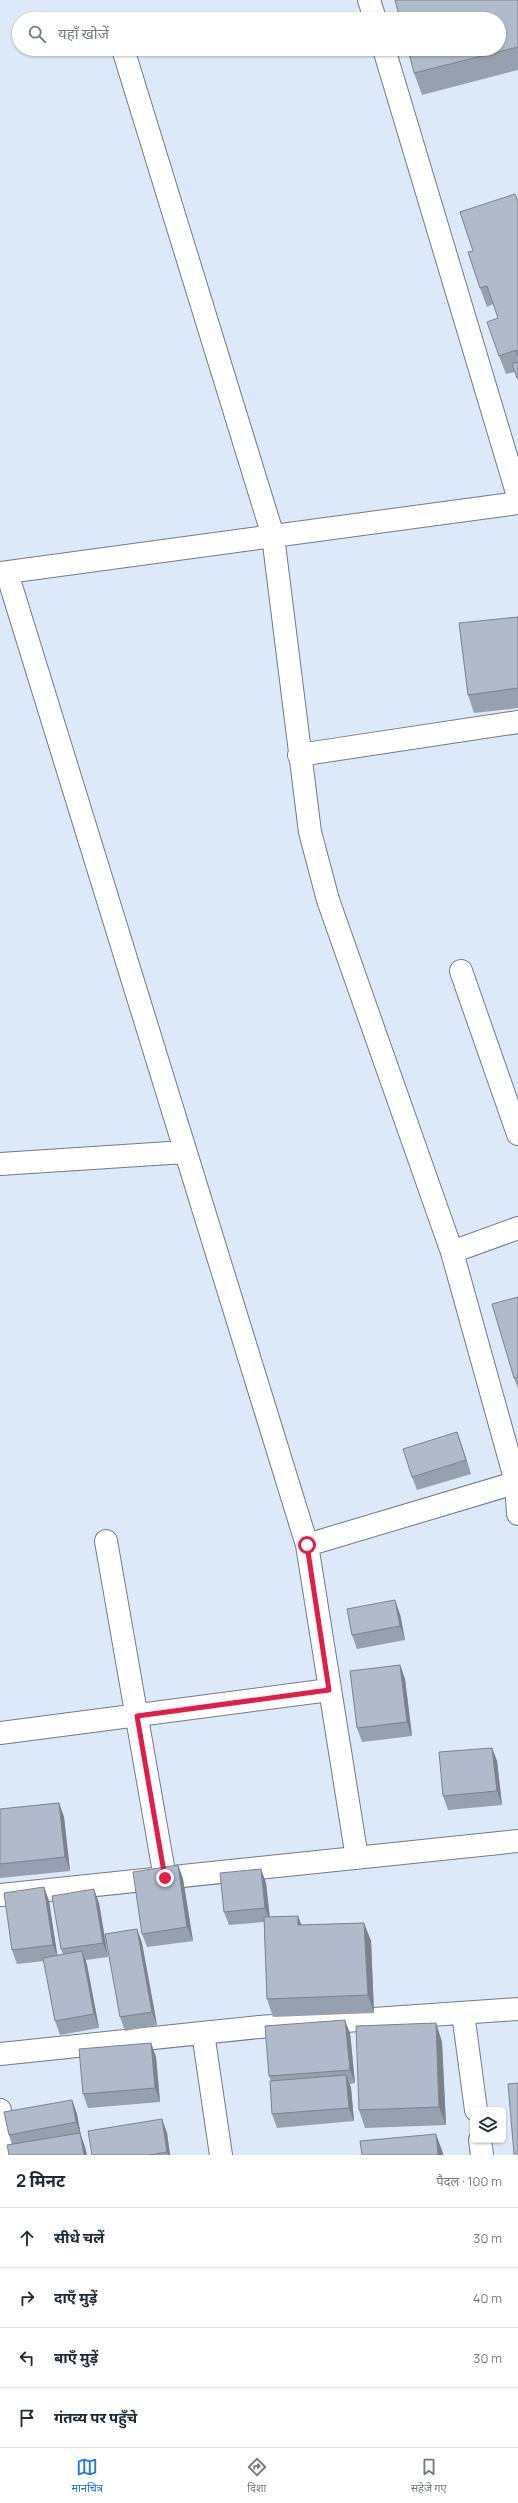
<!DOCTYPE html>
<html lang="hi">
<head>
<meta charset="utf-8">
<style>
	body { margin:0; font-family:Manrope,"Noto Sans Devanagari",sans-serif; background:#f6f6f7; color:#1f2937 }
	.controls { position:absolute; right:12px; bottom:12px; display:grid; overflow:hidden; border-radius:6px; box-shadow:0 1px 3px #0004 }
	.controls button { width:36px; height:36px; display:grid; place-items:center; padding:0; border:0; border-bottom:1px solid #e0e1e3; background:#fff; color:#1f2937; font:20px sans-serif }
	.stop { position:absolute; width:12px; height:12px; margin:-9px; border:3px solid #e11d48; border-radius:50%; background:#fff }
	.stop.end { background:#e11d48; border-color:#fff; box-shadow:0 1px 4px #0008 }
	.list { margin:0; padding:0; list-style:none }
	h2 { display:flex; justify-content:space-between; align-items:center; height:52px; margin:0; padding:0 16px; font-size:17px }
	h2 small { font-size:13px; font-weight:400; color:#747a83 }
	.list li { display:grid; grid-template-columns:26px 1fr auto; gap:12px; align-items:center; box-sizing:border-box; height:60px; padding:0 16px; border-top:1px solid #e0e1e3 }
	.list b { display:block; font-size:15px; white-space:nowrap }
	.list em { font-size:13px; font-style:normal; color:#747a83 }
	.icon { flex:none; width:22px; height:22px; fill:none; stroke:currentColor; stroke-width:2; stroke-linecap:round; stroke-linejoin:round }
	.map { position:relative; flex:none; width:518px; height:2155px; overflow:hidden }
	.search { position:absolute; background:#fff; box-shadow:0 1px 3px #0004; left:12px; right:12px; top:12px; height:44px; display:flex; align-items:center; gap:10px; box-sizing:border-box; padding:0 14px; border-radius:22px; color:#747a83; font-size:15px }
	.sheet { height:292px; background:#fff }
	nav { display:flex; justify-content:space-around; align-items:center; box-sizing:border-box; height:56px; border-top:1px solid #e0e1e3; background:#fff; font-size:11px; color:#747a83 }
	nav a { display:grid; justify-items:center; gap:2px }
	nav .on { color:#1a73e8 }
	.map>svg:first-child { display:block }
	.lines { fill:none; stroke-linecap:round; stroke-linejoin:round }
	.minor-casing { stroke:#717a89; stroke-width:24 }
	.minor { stroke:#fff; stroke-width:22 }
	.wall { fill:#97a0ae }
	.shaded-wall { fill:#7b828d }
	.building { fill:#b0baca; stroke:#7b828d }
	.route { stroke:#e11d48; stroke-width:5 }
</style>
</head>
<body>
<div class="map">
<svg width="518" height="2155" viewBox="0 0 518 2155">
	<rect width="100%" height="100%" fill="#dde8f9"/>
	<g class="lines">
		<!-- minor casing -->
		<g class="minor-casing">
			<path id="minor" d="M369 0 375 19
				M123 49 273 536 310 832 328 900 452 1252 516 1482 518 1514
				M384 49 518 496
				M0 573 518 503
				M7 573 307 1545 357 1858
				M299 755 518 722
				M461 971 518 1134
				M0 1164 185 1152
				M452 1252 518 1228
				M106 1541 165 1878
				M307 1545 518 1482
				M0 1733 329 1690
				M0 1895 518 1841
				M463 2013 476 2110
				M203 2033 221 2155
				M0 2054 259 2027 518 2009
				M0 2110 7 2155
				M480 2140 482 2155"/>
		</g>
		<!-- minor -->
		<use href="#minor" class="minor"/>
	</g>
	<!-- wall -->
	<path class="wall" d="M518 0V70L422 95 414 73Z
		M518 201V381L515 372 506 374 499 356 498 318 493 304 487 307 480 288 473 251Z
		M518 617V708L474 713 468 695Z
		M518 1297V1389L514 1378Z
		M457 1432 471 1474 417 1490 412 1477Z
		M400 1614 405 1640 357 1649 352 1635Z
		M400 1665 405 1679 412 1736 362 1742 357 1728Z
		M492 1748 497 1761 502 1805 448 1810 443 1796Z
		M59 1803 64 1817 70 1871 0 1878V1809Z
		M178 1865 183 1879 193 1941 147 1947 142 1934Z
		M261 1869 266 1883 270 1917 301 1925 364 1923 371 1941 374 2013 273 2017 267 1999 264 1922 229 1925 224 1912Z
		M44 1887 49 1901 57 1955 63 1954 61 1949 99 1903 108 1957 86 1960 87 1965 99 2028 60 2035 55 2021 44 1961 17 1964 12 1950Z
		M137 1929 142 1943 157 2025 125 2031 120 2017Z
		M436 2023 442 2042 446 2125 365 2128 359 2110Z
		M350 2033 355 2083 350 2084 351 2088 354 2121 277 2128 272 2114 271 2081 269 2076Z
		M151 2043 156 2057 160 2102 88 2108 83 2094Z
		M72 2100 77 2114 81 2136 85 2147 87 2155H9L12 2145 9 2135Z
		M162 2119 167 2133 170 2155H92Z"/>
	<!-- shaded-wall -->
	<path class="shaded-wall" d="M457 1432 462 1446 471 1474 466 1460Z
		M395 1600 400 1614 405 1640 400 1626Z
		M400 1665 405 1679 412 1736 407 1722Z
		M492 1748 497 1761 502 1805 497 1791Z
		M59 1803 64 1817 70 1871 65 1857Z
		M178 1865 183 1879 193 1941 187 1927Z
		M261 1869 266 1883 270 1921 265 1908Z
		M44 1887 49 1901 58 1959 53 1945Z
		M94 1889 99 1903 108 1957 103 1943Z
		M298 1916 305 1934 298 1925Z
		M364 1923 371 1941 374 2013 368 1995Z
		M137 1929 142 1943 157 2025 152 2012Z
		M82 1951 87 1965 99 2028 94 2014Z
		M345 2020 350 2033 355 2083 350 2070Z
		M436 2023 442 2042 446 2125 439 2107Z
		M151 2043 156 2057 160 2102 155 2088Z
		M346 2075 351 2088 354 2121 349 2108Z
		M72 2100 77 2114 81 2136 76 2122Z
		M162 2119 167 2133 170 2155H168L167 2152Z
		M80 2133 85 2147 87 2155H84Z
		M436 2134 443 2153V2155H438Z"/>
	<!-- building -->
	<path class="building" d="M395 0H518V47L414 73 408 49H499V19H400Z
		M515 194 518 201V356L516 350 499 356 487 322 498 318 487 286 480 288 468 252 473 251 460 212Z
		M518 362V378H517L512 364Z
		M518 617V688L468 695 459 623Z
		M518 1297V1377L514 1378 492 1304Z
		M457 1432 466 1460 412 1477 403 1449Z
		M395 1600 400 1626 352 1635 347 1609Z
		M400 1665 407 1722 357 1728 350 1671Z
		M492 1748 497 1791 443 1796 439 1752Z
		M59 1803 65 1857 0 1864V1809Z
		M178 1865 187 1927 142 1934 133 1872Z
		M261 1869 265 1908 224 1912 220 1873Z
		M44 1887 53 1945 12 1950 4 1893Z
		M94 1889 103 1943 61 1949 52 1896Z
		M298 1916V1925L364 1923 368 1995 267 1999 264 1917Z
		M137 1929 152 2012 120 2017 105 1934Z
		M82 1951 94 2014 55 2021 43 1958Z
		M345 2020 350 2070 269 2076 265 2026Z
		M436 2023 439 2107 359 2110 356 2026Z
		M151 2043 155 2088 83 2094 79 2049Z
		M346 2075 349 2108 272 2114 270 2081Z
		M518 2083V2154H514L508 2084Z
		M72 2100 76 2122 9 2135 4 2112Z
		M162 2119 167 2152 149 2155H92L88 2131Z
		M80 2133 84 2155H9L7 2145Z
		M436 2134 438 2155H362L360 2141Z"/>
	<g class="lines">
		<!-- route -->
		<path class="route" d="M165 1878 137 1716 329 1690 307 1545"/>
	</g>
</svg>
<div class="controls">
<button><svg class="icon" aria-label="layers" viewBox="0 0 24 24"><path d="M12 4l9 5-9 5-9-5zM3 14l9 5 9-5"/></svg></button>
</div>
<div class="stop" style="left:307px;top:1545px"></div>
<div class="stop end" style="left:165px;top:1878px"></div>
<div class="search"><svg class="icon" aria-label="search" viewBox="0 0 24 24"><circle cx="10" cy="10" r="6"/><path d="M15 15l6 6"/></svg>यहाँ खोजें</div>
</div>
<section class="sheet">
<h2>2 मिनट<small>पैदल · 100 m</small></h2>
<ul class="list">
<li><svg class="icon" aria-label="ahead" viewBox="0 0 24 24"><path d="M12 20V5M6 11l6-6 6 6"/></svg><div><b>सीधे चलें</b></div><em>30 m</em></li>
<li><svg class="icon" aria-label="right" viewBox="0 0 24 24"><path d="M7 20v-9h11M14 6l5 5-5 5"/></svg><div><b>दाएँ मुड़ें</b></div><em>40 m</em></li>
<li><svg class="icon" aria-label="left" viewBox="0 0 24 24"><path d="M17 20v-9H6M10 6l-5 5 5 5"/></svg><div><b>बाएँ मुड़ें</b></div><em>30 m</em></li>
<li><svg class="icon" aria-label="arrive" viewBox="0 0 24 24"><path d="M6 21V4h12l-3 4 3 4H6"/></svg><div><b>गंतव्य पर पहुँचे</b></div></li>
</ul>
</section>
<nav>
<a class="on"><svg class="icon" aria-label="map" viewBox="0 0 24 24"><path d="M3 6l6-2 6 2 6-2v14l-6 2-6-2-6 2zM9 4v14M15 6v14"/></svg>मानचित्र</a>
<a><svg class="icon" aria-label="directions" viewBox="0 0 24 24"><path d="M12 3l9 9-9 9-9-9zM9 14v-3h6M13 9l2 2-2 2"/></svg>दिशा</a>
<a><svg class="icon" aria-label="saved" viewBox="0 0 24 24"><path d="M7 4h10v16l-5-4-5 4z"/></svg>सहेजे गए</a>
</nav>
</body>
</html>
